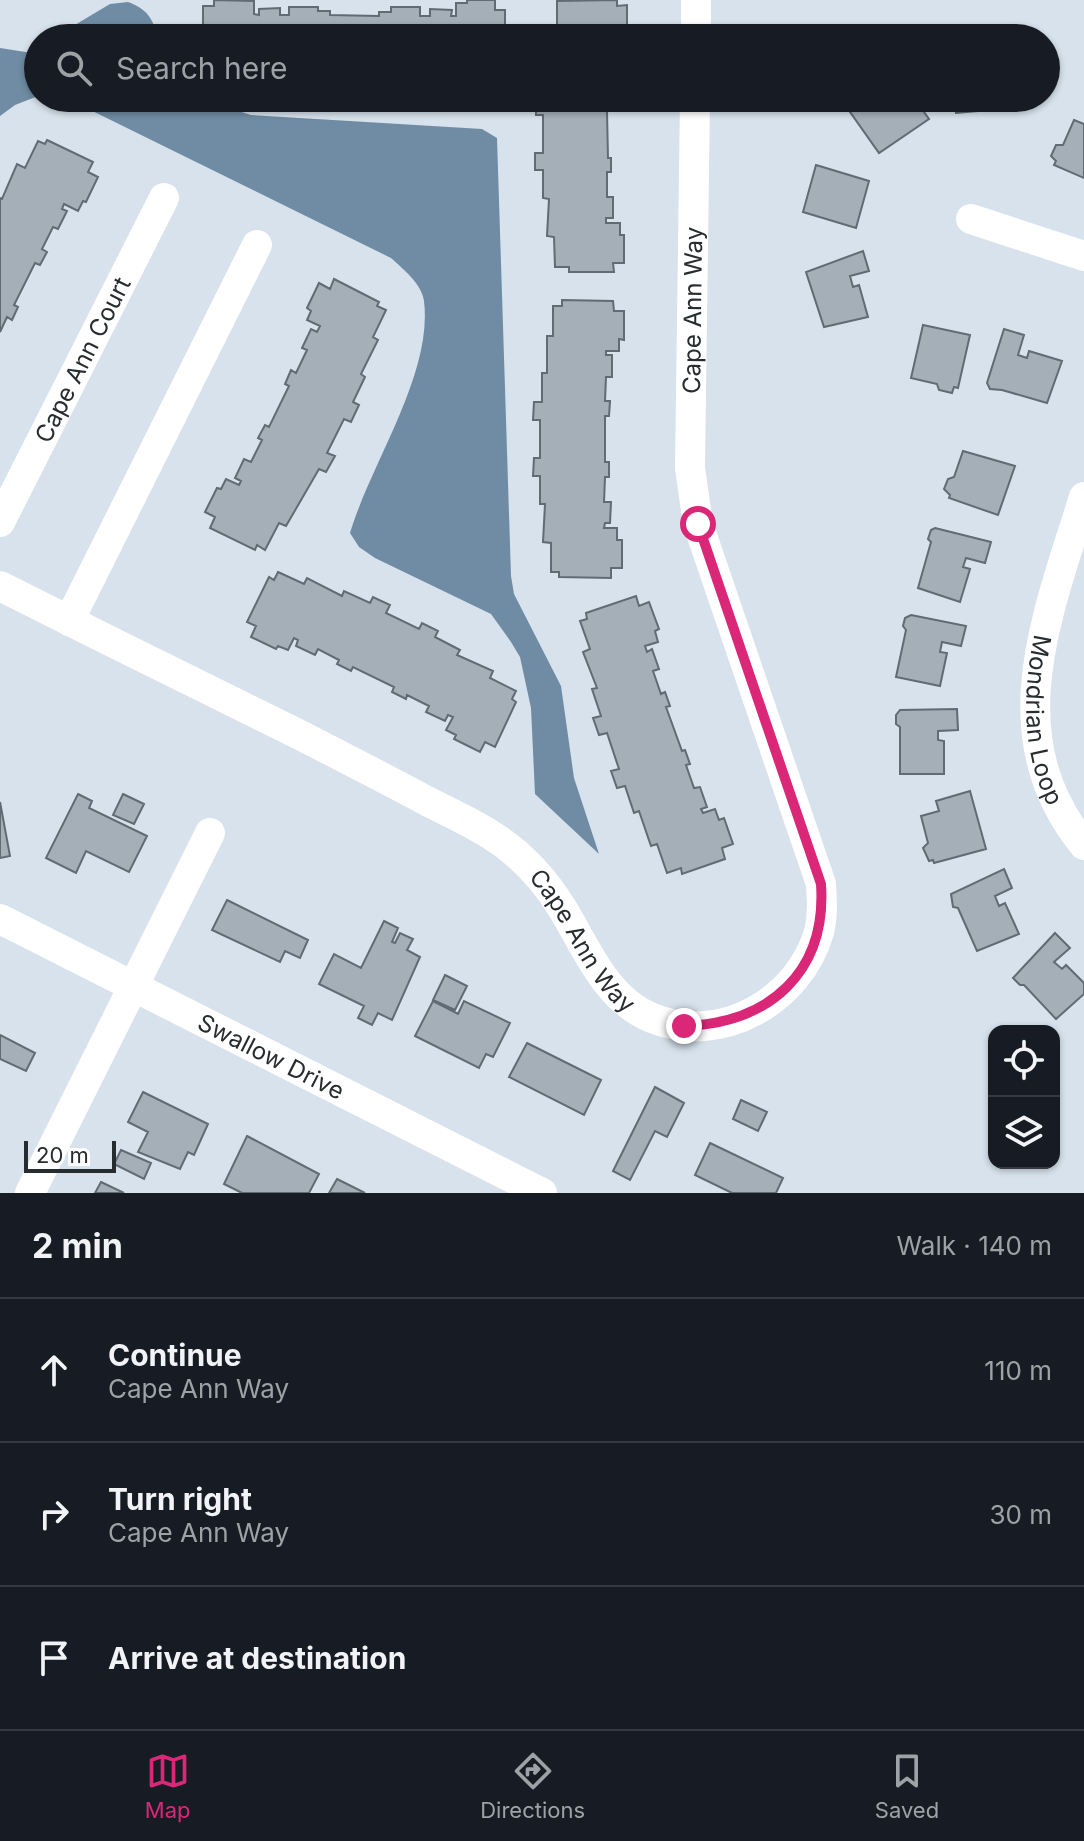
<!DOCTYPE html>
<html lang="en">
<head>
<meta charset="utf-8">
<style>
	body { margin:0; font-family:Inter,sans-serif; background:#20242c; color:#f1f3f6 }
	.controls { position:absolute; right:24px; bottom:24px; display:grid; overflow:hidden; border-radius:16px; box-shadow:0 2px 6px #0004 }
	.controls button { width:72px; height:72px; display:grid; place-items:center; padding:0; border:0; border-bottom:2px solid #363941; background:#171b24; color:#f1f3f6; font:40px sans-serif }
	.scale { position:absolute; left:24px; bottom:20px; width:92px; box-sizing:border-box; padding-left:8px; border:4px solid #272c2f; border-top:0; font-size:22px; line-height:28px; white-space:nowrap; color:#272c2f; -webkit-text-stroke:6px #fff; paint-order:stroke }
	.stop { position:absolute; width:24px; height:24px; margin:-18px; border:6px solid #db2777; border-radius:50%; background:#fff }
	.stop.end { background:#db2777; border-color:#fff; box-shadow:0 2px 8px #0008 }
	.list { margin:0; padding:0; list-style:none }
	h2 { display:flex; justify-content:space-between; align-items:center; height:104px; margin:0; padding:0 32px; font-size:34px }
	h2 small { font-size:26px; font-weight:400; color:#9ea1a6 }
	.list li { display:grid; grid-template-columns:52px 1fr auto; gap:24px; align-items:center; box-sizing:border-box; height:144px; padding:0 32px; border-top:2px solid #363941 }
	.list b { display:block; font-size:30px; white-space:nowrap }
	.list p { margin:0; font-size:26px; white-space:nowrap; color:#9ea1a6 }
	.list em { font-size:26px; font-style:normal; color:#9ea1a6 }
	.icon { flex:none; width:44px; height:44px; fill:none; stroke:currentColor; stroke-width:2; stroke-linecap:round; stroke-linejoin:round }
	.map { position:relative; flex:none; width:1084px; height:1193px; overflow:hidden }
	.search { position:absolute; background:#171b24; box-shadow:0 2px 6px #0004; left:24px; right:24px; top:24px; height:88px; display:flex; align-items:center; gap:20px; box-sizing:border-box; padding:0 28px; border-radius:44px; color:#9ea1a6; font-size:30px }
	.sheet { height:536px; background:#171b24 }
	nav { display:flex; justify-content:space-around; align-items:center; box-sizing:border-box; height:112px; border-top:2px solid #363941; background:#171b24; font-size:22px; color:#9ea1a6 }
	nav a { display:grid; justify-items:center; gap:4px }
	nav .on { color:#db2777 }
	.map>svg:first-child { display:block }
	.water { fill:#6f8ca4 }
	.building { fill:#a5afb8; stroke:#616b74; stroke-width:2 }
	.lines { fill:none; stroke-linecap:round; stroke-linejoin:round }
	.minor { stroke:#fff; stroke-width:30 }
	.route { stroke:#db2777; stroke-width:10 }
	.labels { text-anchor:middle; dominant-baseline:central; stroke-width:6; stroke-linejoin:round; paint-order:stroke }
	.street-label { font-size:24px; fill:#272c2f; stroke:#fff }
</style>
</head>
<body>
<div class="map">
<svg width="1084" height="1193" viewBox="0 0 1084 1193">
	<rect width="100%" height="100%" fill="#d7e2ec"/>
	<!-- water -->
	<path class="water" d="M128 2C147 9 153 18 158 38H53L110 4Z
		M0 48 32 53 38 49V96L15 105 0 116Z
		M66 98H198L251 115 482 129 497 138 511 576 514 594 561 686 574 778 599 854 535 794 531 708 520 657 511 642 491 614 375 558 359 547 350 533C371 463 433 374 424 301 422 284 403 269 391 258Z"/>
	<!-- building -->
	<path class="building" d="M214 0 254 1V14L259 15V9L280 8V15H289V7H318V11H330V15L379 16V12H391V7H420V16H430V9L452 10 451 16H456V3H467V0H495V10H505V38H203V6H214Z
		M617 0V6L627 5V35H622V38H548V31H557V1Z
		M536 98H613V111H607L608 158H611V172H607V197H613V218H606V223H620V235H624V263H613L614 272H569V267H555L554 237 547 236 549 199 543 198V170H535V153H543V115H536Z
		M850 98H914L929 119 879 153 848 109 851 106Z
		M954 98H984L976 99 977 111 956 113Z
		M1074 120 1084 124V178L1054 165 1056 161 1051 156 1056 145H1063Z
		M47 140 93 162 88 172 98 177 86 202 83 201 78 211 64 204 62 209 67 211 58 229 53 227 42 249 47 252 40 265 35 263 14 305 18 307 12 320 7 317 0 332V198L2 199 17 164 25 168 38 141 45 144Z
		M816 165 869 181 856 228 803 212Z
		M863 251 869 271 850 276 853 287 859 285 868 317 824 327 806 272Z
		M334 279 379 302 377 306 386 310 373 337 378 340 361 374 365 377 353 402 359 405 351 422 344 419 327 453 335 456 326 472 319 469 286 526 279 523 265 550 257 545 255 550 210 528 215 517 205 512 217 488 221 489 226 479 239 485 241 481 235 478 244 459 251 462 262 440 258 438 265 425 269 427 289 386 285 384 291 370 296 373 307 350 302 348 311 329 317 332 320 326 307 320 311 311 307 308 319 283 330 289Z
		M562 300 613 301 614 311H624V340L619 339V351H606V355H612V377H606L605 401H610L609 416H605V462H609V477H605L604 502H611L610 523H605L604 528H617V540H622V568H611V578L559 577V572H551V543L543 542 545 504H540V476H533L534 458H540V420H533L534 402H542V373H547V336H553V306H562Z
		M923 325 970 335 958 388 954 387 952 393 939 390 937 384 911 378Z
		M1004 329 1024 335 1018 355 1027 358 1029 351 1062 361 1047 403 1002 390 990 389 987 383Z
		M963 451 1015 466 998 515 949 498 950 495 944 489 948 479 954 477Z
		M935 528 991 542 985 563 966 558 963 567 970 569 960 602 918 588 931 542 928 539 931 530Z
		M278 572 304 584 307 578 342 596 344 591 370 603 373 597 390 605 386 613 419 629 422 623 438 631 435 637 460 650 457 655 493 671 490 678 516 691 512 699 516 702 495 747 485 742 480 752 454 739 456 735 446 730 453 717 448 715 445 721 426 712 429 706 407 695 406 699 392 692 394 687 353 667 351 671 337 664 339 660 318 649 315 655 296 646 298 640 294 638 288 650 278 646 276 649 251 637 256 626 247 622 269 577 274 580Z
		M636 596 639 606 649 602 659 629 655 631 658 642 645 646 647 652 652 649 659 669 653 671 661 694 665 692 670 706 666 707 682 751 685 750 690 764 686 765 694 788 700 787 707 807 701 809 703 813 715 809 719 820 724 818 733 844 722 848 725 859 682 874 681 868 667 873 657 844 651 846 639 811 634 813 625 786 617 788 611 771 619 769 607 733 599 735 593 718 601 716 592 689 597 688 583 652 590 649 580 621 587 619 586 613Z
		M911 615 966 626 961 646 942 642 940 652 947 653 940 686 896 677 906 630 903 626 905 618Z
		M957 709 958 730 938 731V740L944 741V774H900V727L896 724V715L900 710Z
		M970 791 986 849 934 863 933 860 929 861 923 848 928 843 921 816 939 811 936 801Z
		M78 794 92 801 89 808 147 836 129 872 86 851 76 873 46 858Z
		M123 794 144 804 134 824 113 815Z
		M0 802 10 856 0 858Z
		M1004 869 1012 888 995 896 999 906 1005 903 1019 934 977 951 958 908 953 907 951 894Z
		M227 900 308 940 300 958 285 951 280 962 212 930Z
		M384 921 398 928 392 942 395 943 400 933 413 939 407 950 420 957 392 1020 378 1013 372 1025 358 1018 364 1006 319 984 334 954 361 968Z
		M1055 933 1070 948 1054 962 1062 969 1066 965 1084 983V994L1056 1019 1024 985H1020L1013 978Z
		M445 975 467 986 455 1010 433 1000Z
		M433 1001 458 1014 464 1001 510 1023 493 1057 486 1054 479 1068 415 1036Z
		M0 1035 35 1053 26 1071 0 1059Z
		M527 1043 601 1080 584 1115 509 1077Z
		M655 1087 684 1103 667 1137 655 1131 630 1180 613 1171Z
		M143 1092 208 1124 194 1155 188 1152 180 1169 138 1152 148 1132 128 1122Z
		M741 1100 767 1112 758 1131 733 1119Z
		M247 1136 319 1174 309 1193H242L224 1184Z
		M710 1143 783 1178 776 1193H732L695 1175Z
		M121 1150 151 1163 144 1179 114 1164Z
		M337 1179 365 1193H329Z
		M101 1182 124 1193H95Z"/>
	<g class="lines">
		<!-- minor -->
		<g class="minor">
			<path d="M696 38V0"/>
			<path d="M971 219 1084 256"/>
			<path id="s1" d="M1084 497C1048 614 995 736 1084 845"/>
			<path id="s2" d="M0 522 164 198"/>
			<path id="s3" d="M0 586C99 636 199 685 298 734 341 756 384 778 427 801 448 812 471 822 491 835 520 853 544 879 562 908 587 948 605 999 652 1018 721 1046 799 1001 819 932 823 916 822 900 821 884L698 524 690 468 695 98"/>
			<path d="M69 621 257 245"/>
			<path id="s4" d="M0 919 542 1193"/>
			<path d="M30 1193 210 833"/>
		</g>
	</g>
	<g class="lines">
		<!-- route -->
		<path class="route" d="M684 1026C770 1023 827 972 821 884L698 524"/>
	</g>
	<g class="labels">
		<!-- street labels -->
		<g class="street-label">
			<text stroke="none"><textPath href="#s3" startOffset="1652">Cape Ann Way</textPath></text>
			<text stroke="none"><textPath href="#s2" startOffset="182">Cape Ann Court</textPath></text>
			<text stroke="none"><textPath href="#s1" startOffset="230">Mondrian Loop</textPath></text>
			<text stroke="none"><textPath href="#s3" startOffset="692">Cape Ann Way</textPath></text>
			<text stroke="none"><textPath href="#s4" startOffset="304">Swallow Drive</textPath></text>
		</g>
	</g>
</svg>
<div class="controls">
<button><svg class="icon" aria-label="locate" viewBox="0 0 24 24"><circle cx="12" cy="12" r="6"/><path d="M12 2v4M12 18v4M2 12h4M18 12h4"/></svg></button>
<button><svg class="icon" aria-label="layers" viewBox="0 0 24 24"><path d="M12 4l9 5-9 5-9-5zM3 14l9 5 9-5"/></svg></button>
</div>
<div class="scale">20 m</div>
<div class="stop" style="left:698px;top:524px"></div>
<div class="stop end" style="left:684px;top:1026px"></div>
<div class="search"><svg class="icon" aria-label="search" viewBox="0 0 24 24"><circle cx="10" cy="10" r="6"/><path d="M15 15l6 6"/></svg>Search here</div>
</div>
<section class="sheet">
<h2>2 min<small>Walk · 140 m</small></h2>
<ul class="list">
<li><svg class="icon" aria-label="ahead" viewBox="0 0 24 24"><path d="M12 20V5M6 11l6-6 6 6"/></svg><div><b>Continue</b><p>Cape Ann Way</p></div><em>110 m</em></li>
<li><svg class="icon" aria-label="right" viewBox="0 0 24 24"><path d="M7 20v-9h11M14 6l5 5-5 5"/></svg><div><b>Turn right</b><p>Cape Ann Way</p></div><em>30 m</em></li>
<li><svg class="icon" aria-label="arrive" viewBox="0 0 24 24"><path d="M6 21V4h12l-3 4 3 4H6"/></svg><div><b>Arrive at destination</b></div></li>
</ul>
</section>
<nav>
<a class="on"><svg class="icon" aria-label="map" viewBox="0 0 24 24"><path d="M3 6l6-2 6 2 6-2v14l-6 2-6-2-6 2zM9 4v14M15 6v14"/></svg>Map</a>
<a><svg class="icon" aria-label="directions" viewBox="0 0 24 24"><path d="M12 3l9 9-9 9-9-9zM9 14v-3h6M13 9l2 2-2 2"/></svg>Directions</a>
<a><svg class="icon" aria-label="saved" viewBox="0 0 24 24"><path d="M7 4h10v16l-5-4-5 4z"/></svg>Saved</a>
</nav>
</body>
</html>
